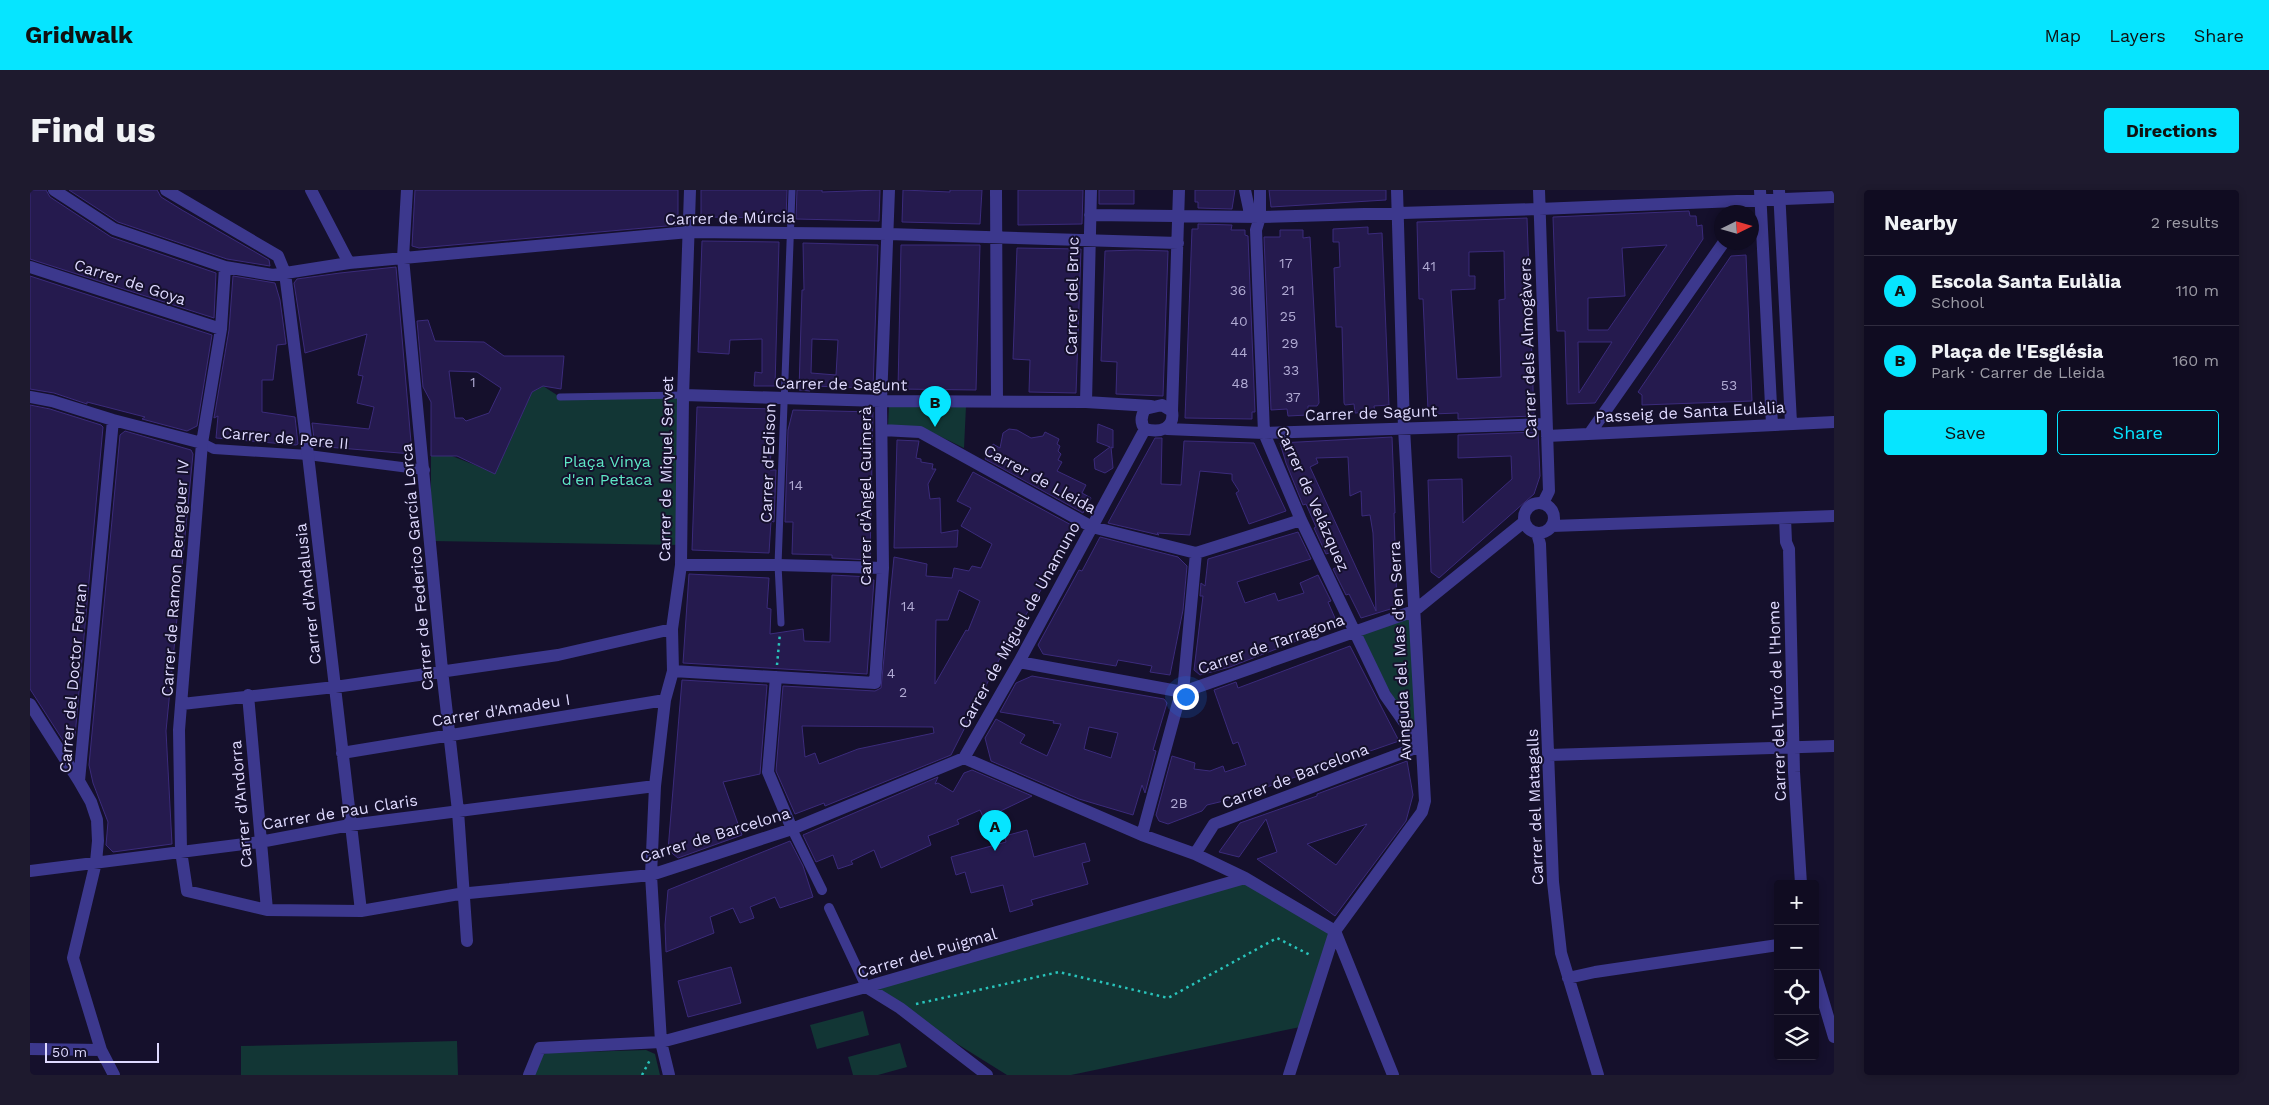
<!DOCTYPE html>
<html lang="en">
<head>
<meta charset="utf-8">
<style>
	body { margin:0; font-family:"Work Sans",sans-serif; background:#1e1a2e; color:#f1f3f6 }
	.controls { position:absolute; right:15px; bottom:15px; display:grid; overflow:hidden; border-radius:5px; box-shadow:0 2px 8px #0003 }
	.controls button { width:45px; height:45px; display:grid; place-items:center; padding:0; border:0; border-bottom:1px solid #302c3f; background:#100c21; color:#f1f3f6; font:25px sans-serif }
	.compass { position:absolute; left:1684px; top:15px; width:45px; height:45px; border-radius:50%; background:#100c21; box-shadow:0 2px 8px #0003; rotate:85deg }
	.scale { position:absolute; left:15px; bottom:12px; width:114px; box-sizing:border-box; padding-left:5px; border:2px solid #dfdaff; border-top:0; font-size:14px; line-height:18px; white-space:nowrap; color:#dfdaff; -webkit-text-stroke:4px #15102c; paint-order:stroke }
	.you { position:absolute; left:1155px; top:506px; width:18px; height:18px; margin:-12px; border:4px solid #fff; border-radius:50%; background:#1a73e8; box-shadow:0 0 0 8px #1a73e833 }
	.badge { display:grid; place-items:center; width:32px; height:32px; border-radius:50%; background:#06e5ff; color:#111; font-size:16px; font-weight:700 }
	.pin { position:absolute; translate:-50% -41px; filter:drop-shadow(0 1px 2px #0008) }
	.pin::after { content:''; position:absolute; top:26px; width:18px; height:15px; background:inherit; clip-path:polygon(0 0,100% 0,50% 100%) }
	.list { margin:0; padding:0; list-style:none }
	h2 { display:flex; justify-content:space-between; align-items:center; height:65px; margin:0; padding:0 20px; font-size:21px }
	h2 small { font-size:16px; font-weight:400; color:#9c9ba5 }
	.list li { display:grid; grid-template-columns:32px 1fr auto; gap:15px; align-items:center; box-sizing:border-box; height:70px; padding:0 20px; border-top:1px solid #302c3f }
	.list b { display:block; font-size:19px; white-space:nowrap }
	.list p { margin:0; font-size:16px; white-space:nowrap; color:#9c9ba5 }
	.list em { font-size:16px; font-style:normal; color:#9c9ba5 }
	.actions { display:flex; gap:10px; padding:15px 20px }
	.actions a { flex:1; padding:11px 0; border:1px solid #06e5ff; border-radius:5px; text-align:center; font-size:18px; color:#06e5ff }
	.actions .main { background:#06e5ff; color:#111 }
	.icon { flex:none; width:28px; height:28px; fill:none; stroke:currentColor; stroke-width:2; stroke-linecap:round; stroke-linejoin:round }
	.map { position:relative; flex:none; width:1804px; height:885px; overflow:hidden; border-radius:5px }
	header { display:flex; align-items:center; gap:30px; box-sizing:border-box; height:70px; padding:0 25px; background:#06e5ff; color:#111 }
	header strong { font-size:24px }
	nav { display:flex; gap:28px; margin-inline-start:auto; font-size:18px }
	.intro { display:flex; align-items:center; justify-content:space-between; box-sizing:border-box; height:120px; padding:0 30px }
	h1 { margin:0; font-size:35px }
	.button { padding:12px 22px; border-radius:5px; background:#06e5ff; color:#111; font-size:18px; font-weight:700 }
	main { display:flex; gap:30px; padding:0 30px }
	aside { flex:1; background:#100c21; border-radius:5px; box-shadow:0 2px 8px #0003 }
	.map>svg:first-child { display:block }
	.green { fill:#123635 }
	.building { fill:#251a4e; stroke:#3b2b7b; fill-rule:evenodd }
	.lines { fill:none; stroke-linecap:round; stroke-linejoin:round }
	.path { stroke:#29c4bb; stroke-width:2.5; stroke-dasharray:2.5 4; stroke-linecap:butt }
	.service { stroke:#3c388d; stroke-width:7 }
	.pedestrian { stroke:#3c388d; stroke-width:10 }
	.minor { stroke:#3c388d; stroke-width:12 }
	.labels { text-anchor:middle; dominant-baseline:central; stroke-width:4; stroke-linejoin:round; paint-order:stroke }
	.number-label { font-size:14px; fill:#b0aad3 }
	.street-label { font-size:16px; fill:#dfdaff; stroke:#15102c }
	.park-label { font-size:16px; fill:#5ee7c5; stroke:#15102c }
</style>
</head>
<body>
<header>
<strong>Gridwalk</strong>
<nav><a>Map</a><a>Layers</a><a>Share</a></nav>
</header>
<div class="intro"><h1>Find us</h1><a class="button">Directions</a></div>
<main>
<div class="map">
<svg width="1804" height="885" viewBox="0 0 1804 885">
	<rect width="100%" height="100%" fill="#15102c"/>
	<!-- green -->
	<path class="green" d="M513 196 530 207H653L651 355 401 351V266H422L465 283 502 202Z
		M859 216H936L934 258 893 238 858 236Z
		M1384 421 1391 556 1326 442Z
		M1215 688 1305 741 1275 836 1041 885H977L836 797Z
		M833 821 839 845 787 859 780 835Z
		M427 851 428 885H211V856Z
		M870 853 877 877 848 885H823L818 867Z
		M616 860 625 864 630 885H505L513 864 518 863Z"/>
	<!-- building -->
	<path class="building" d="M0 0H16L20 7 81 47 186 83 184 128 0 69Z
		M39 0H127L131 7 152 20 239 70 240 76 197 69 88 32Z
		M385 0H648V35L389 58 382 56Z
		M671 0H757L756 28 671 27Z
		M767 0H792V2L850 0 849 31 766 29Z
		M873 0 920 2V0H952L950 34 872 32Z
		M988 0H1053L1052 34 988 35Z
		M1069 0H1104V14H1069Z
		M1165 0H1205L1202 19 1168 18V12H1165Z
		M1239 0H1356V10L1241 17Z
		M1659 21 1660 26H1666L1667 36 1672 35 1673 49 1565 213 1537 214 1535 141H1527L1523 27ZM1637 55 1578 140H1558V108L1595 106 1592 58ZM1548 152H1582L1549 203Z
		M1497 28 1504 226 1428 229V223L1402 224 1398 220 1393 109H1389L1387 32ZM1474 61 1475 109 1469 110 1471 187 1427 189 1421 100 1445 99V86H1439V62Z
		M1168 34 1202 35 1201 40H1215V45L1218 46 1225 222H1222V229L1155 228 1162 39H1168Z
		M1338 37V44L1352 43 1359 215 1344 216 1345 222 1325 223 1324 214 1315 215 1314 213 1312 137H1306L1304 78 1310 77 1309 52H1303V39Z
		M1250 40H1273V48L1280 47 1289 213 1287 216H1278V225L1258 226 1257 219 1241 220 1234 47H1250Z
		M672 51 749 52 745 196H724L725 182 732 183V149L700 150 699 164 668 162Z
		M773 53 848 55 843 198 780 196V201L769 200 772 100H774ZM782 149 808 150 806 185 781 183Z
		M871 55H950L946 200 868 199Z
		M987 58 1051 59 1046 203 999 202 1000 170 983 169Z
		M1106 60 1138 61 1133 206 1086 204 1087 172 1071 171 1075 61Z
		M1716 65 1722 211 1612 215V205L1608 202 1701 66Z
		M366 77 382 264 285 256 282 233 339 239 344 217 327 213 333 186 328 185 337 144 275 163 264 93 267 89 310 83Z
		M0 86 182 145 167 236 157 241 112 229 115 227 57 212V214L24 203 0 199Z
		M203 86 245 93 250 110 256 154 247 155 243 190H232V222L265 227 268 254 266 255 186 248 188 226 184 228 199 140Z
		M398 130 405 151 454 152 474 166H534L531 199 513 196 502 202 465 284 427 266H401V212L393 197 387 131ZM419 181 447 182 471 198 459 223 436 231 433 228H425Z
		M0 215 20 219 71 235 73 237 45 546 36 555 0 499Z
		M667 217 743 219 740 280H746L744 332 741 331 739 363 662 360Z
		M763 220 843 222 840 370 802 368V365L762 364 763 332H755L758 240Z
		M1068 234 1083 240V258L1081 257 1083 278 1075 283 1065 279 1064 269 1080 257 1067 252Z
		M979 239 987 240 1001 248 1013 246 1015 242 1029 249 1027 254 1030 256 1028 261 1031 264 1028 270 1032 272 1027 281 1056 295 1052 303 1061 308 1053 323 955 269 963 254 970 258 973 243Z
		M95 241 161 260 163 264 136 541 142 654 83 662 76 655 78 632 63 593 59 575 90 245Z
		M1508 242 1510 286 1504 304 1409 388 1401 382 1398 290 1432 289 1433 333 1482 289 1481 266 1428 268V245Z
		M1362 247 1365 323H1364L1367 417 1331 428 1319 404 1316 405 1303 379 1307 377 1302 362 1296 364 1284 338 1286 337 1276 314 1273 315 1256 273 1250 253ZM1318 267 1320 306 1331 301 1332 326 1340 325 1343 343 1346 421 1280 277 1288 273 1286 268Z
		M1125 248H1132L1131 294 1151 295 1154 251 1224 253 1256 321 1219 334 1206 303 1209 301 1202 290V284L1170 281 1160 345 1127 343 1129 345 1078 333Z
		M867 250 889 251 886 268 891 269V272L903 274 902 279H906L898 294 900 309 910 308 911 343 928 340 927 357 864 358Z
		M943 282 1045 337 1017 390 971 466 921 565 795 616 794 613 765 624 746 581 753 496 845 501 851 498 864 367 897 374 896 386 922 388 924 378 939 381 942 376 951 378 962 354 931 336 941 318 927 311ZM929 400 950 411 938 441 936 440 905 494 906 430H918ZM772 536 903 537 904 543 828 559 789 574 785 563 775 567Z
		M1268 342 1281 369 1207 392 1215 413 1245 403 1248 411 1274 403 1270 393 1288 385 1301 411 1298 412 1308 435 1200 477 1170 485 1164 480 1173 406H1170L1171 393 1175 396 1178 369Z
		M1070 347 1148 367 1157 376 1153 420 1140 485 1120 482 1122 476 1088 470 1086 476 1013 464 1008 455 1049 380 1052 381Z
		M659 384 739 388 737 418 741 419 740 444 773 439 774 451 800 452 802 385 840 387V390H844L837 484 653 473Z
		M1320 456 1369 551 1202 609 1177 615 1172 621 1138 634 1129 631 1126 625 1142 566 1165 573 1164 579 1180 581 1193 576 1195 582 1216 575 1208 552 1203 554 1184 500 1206 492 1208 498Z
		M1002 486 1134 509 1137 513 1123 560 1126 561 1115 603 1112 595 1103 625 1049 609 961 571 955 548 966 529 995 545 990 553 1017 566 1031 534 1023 533 1024 531 970 522 986 493ZM1059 537 1088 543 1081 568 1054 559Z
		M652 490 737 495 730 584 693 592 712 645 648 668 638 660Z
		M1377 571 1383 605 1376 631 1305 726 1227 669 1247 662 1236 629 1209 667 1189 662 1210 633 1287 606V604ZM1337 634 1306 675 1277 654Z
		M942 580 1002 606 954 629 950 620 927 630 929 634 898 646 901 655 851 678 844 660 821 671 823 674 808 679 803 665 786 672 773 645 908 587 905 594 908 593 923 602 934 583Z
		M997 640 1004 667 1055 653 1060 671 1052 673 1058 694 1001 710 1003 715 980 722 973 695 941 703 935 682 926 685 921 667 976 652 975 646Z
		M760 651 773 676 783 707 750 718 745 707 720 717 724 728 710 733 703 718 680 727 684 743 636 762 635 735 638 700Z
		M701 777 711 813 658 827 648 791Z"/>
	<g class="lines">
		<!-- path -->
		<path class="path" d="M747 475 750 443
			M886 814 1029 782 1138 808 1247 748 1282 766
			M612 885 621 868"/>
		<!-- service -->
		<path class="service" d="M530 207 654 205
			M751 433 748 375 762 0"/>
		<!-- pedestrian -->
		<path class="pedestrian" d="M172 253 184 259 278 265 395 280
			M762 639 792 700
			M799 718 836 797"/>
		<!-- minor -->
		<path class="minor" d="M24 0 84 39 195 77 243 85 319 73 659 42 858 44 1148 53
			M136 0 248 66 255 83 278 265 331 721
			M281 0 319 73
			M377 0 373 68 412 480 428 621 437 751
			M966 0 967 211
			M1215 0 1219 19 1230 27
			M1509 0 1519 301 1513 313
			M1730 0 1742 235
			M1749 0 1761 233
			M1060 25 1230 27 1509 19 1804 7
			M0 77 191 139
			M195 77 191 139 172 253 149 540 151 661 157 701 237 720 331 721 429 704 621 685 762 639 934 568 1112 645 1165 664 1215 688 1305 741 1363 885
			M654 205 851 211 1056 212 1121 216
			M0 207 22 211 83 230 172 253
			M1056 212 1061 0
			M1132 215 1142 221C1145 239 1130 243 1115 239 1110 233 1111 226 1115 219Z
			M1142 221 1149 0
			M83 230 49 591 61 612 67 630 68 651 66 672 43 768 71 860 84 885
			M1137 239 1234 243 1516 234
			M852 240 890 242 1062 337 1166 363 1271 330
			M1560 243 1694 52
			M1517 246 1804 232
			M1494 328a15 15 0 1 1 30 0a15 15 0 1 1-30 0Z
			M1755 328 1756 352 1759 359 1764 582 1771 694
			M1522 336 1804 326
			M1507 343 1510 354 1523 692 1531 763 1568 885
			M651 375H748L853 378
			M989 472 1153 502 1384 421 1494 332
			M643 481 845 493 853 378 851 211 859 0
			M746 487 738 582 762 639
			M218 505 237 720
			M0 514 49 591
			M152 514 305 497 528 465 642 439
			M312 563 635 510
			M1519 565 1804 556
			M934 568 989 472 1115 239
			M1112 645 1148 513 1153 502 1166 363
			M1165 664 1184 634 1391 556 1355 505 1271 330 1234 243 1226 40 1230 27V0
			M0 681 230 652 320 635 625 596
			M1785 783 1804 847
			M1538 788 1565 782 1748 755
			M836 797 870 818 957 885
			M0 859 71 860
			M499 885 510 858 631 852 836 797 1215 688
			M639 885 631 852 621 685 625 596 635 510 643 481 642 439 651 375 653 207 660 0
			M1259 885 1305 741 1392 622 1395 611 1374 238 1367 0"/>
	</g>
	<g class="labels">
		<!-- number labels -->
		<g class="number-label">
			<text x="1256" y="73">17</text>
			<text x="1399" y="76">41</text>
			<text x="1208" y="100">36</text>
			<text x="1258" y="100">21</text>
			<text x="1258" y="126">25</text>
			<text x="1209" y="131">40</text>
			<text x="1260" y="153">29</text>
			<text x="1209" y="162">44</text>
			<text x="1261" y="180">33</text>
			<text x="443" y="192">1</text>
			<text x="1210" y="193">48</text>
			<text x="1699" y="195">53</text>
			<text x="1263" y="207">37</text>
			<text x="766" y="295">14</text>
			<text x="878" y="416">14</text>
			<text x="861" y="483">4</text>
			<text x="873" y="502">2</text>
			<text x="1149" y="613">2B</text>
		</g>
		<!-- street labels -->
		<g class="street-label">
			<text transform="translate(700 28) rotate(-1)">Carrer de Múrcia</text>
			<text transform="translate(100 92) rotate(18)">Carrer de Goya</text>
			<text transform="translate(1042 106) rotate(-89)">Carrer del Bruc</text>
			<text transform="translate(1498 158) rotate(-92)">Carrer dels Almogàvers</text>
			<text transform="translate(811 194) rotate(1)">Carrer de Sagunt</text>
			<text transform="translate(1660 222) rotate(-3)">Passeig de Santa Eulàlia</text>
			<text transform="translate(1341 223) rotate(-2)">Carrer de Sagunt</text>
			<text transform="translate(255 248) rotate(5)">Carrer de Pere II</text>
			<text transform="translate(738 273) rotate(-88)">Carrer d'Edison</text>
			<text transform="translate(636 279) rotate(-89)">Carrer de Miquel Servet</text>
			<text transform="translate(1010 289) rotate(29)">Carrer de Lleida</text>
			<text transform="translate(835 306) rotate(-90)">Carrer d'Àngel Guimerà</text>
			<text transform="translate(1283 309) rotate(66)">Carrer de Velázquez</text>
			<text transform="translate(387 377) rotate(-95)">Carrer de Federico García Lorca</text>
			<text transform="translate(145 388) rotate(-86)">Carrer de Ramon Berenguer IV</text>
			<text transform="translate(278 404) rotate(-96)">Carrer d'Andalusia</text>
			<text transform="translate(989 435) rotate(-61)">Carrer de Miguel de Unamuno</text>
			<text transform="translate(1241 454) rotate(-19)">Carrer de Tarragona</text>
			<text transform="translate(1370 461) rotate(-93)">Avinguda del Mas d'en Serra</text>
			<text transform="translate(43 488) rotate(-85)">Carrer del Doctor Ferran</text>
			<text transform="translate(1747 511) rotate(-92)">Carrer del Turó de l'Home</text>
			<text transform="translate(471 520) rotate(-9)">Carrer d'Amadeu I</text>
			<text transform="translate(1265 586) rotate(-21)">Carrer de Barcelona</text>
			<text transform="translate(211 614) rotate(-95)">Carrer d'Andorra</text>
			<text transform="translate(1505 617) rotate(-92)">Carrer del Matagalls</text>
			<text transform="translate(310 622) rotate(-9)">Carrer de Pau Claris</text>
			<text transform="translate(685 645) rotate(-17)">Carrer de Barcelona</text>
			<text transform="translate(897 763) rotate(-16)">Carrer del Puigmal</text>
		</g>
		<!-- park labels -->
		<g class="park-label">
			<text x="577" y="271">Plaça Vinya<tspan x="577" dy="18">d'en Petaca</tspan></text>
		</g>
	</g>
</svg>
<div class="controls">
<button>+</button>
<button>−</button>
<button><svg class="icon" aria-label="locate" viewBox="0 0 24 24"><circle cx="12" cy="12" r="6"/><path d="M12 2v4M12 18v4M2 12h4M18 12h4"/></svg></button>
<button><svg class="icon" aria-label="layers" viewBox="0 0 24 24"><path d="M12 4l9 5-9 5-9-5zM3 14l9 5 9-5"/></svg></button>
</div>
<svg class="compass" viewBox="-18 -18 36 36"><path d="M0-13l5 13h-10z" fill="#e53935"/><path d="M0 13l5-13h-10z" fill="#9c9ba5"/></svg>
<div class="scale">50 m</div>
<div class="you"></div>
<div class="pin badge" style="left:965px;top:661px">A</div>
<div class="pin badge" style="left:905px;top:237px">B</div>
</div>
<aside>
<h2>Nearby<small>2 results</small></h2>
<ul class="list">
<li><span class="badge">A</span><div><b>Escola Santa Eulàlia</b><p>School</p></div><em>110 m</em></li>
<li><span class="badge">B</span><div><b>Plaça de l'Església</b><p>Park · Carrer de Lleida</p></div><em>160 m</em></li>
</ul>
<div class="actions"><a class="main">Save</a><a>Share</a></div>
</aside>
</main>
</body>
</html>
